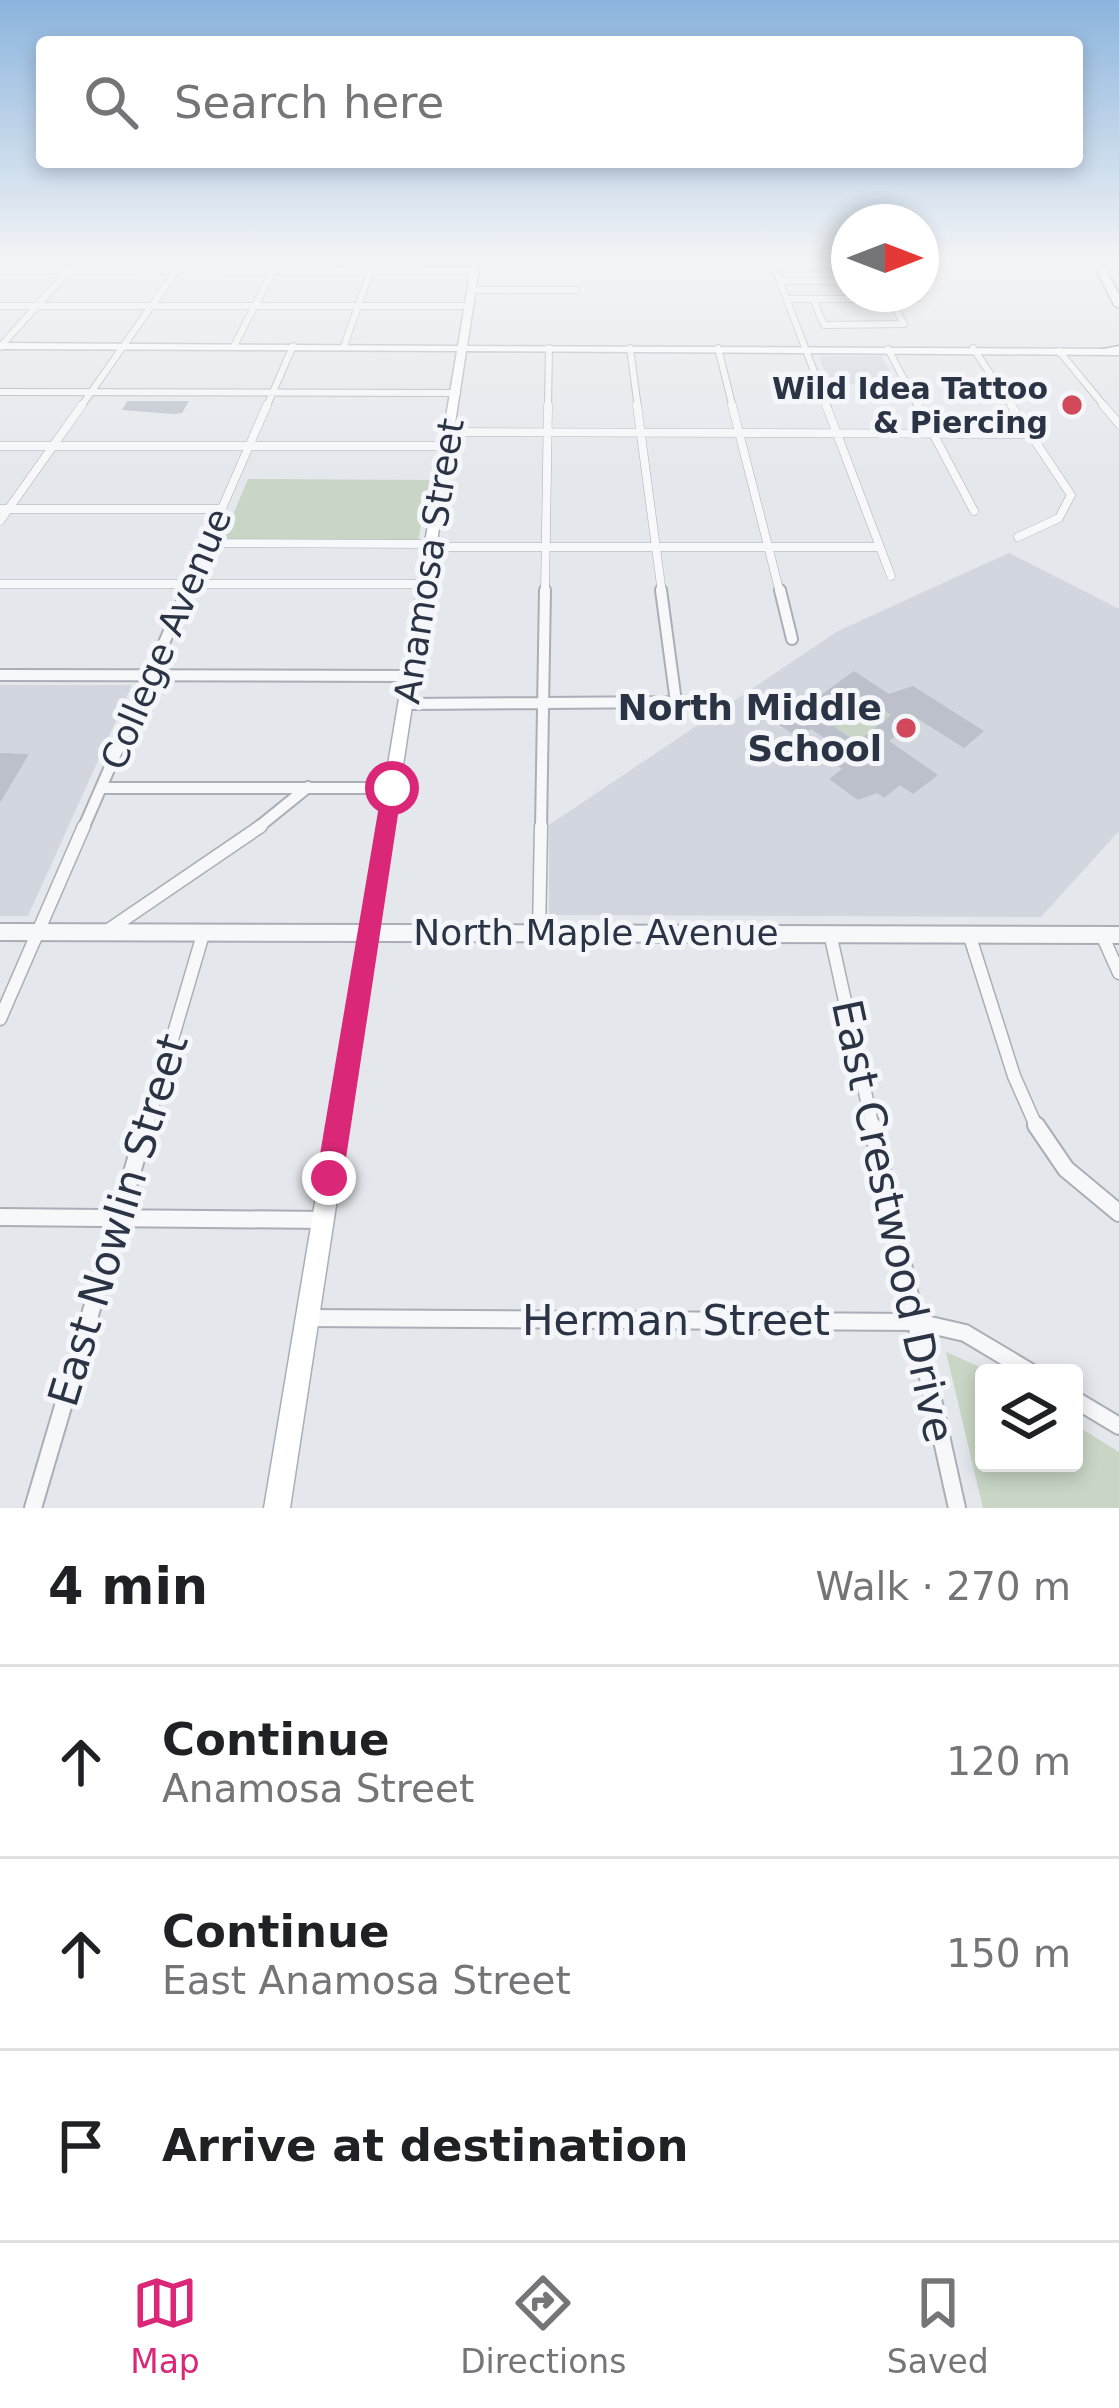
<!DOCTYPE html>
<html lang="en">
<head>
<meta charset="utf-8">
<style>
	body { margin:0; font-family:"DejaVu Sans",sans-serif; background:#f2f2f2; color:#202124 }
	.controls { position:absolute; right:36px; bottom:36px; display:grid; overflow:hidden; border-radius:12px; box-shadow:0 6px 18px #0003 }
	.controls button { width:108px; height:108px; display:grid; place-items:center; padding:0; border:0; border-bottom:3px solid #e0e0e0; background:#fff; color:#202124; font:60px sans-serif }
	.compass { position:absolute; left:831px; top:204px; width:108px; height:108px; border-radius:50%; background:#fff; box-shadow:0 6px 18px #0003; rotate:90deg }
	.stop { position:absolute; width:36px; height:36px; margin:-27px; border:9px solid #db2777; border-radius:50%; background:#fff }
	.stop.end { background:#db2777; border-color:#fff; box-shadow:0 3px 12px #0008 }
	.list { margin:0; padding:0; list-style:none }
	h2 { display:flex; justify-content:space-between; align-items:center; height:156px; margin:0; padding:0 48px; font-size:51px }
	h2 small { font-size:39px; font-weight:400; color:#757577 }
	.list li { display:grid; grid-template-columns:78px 1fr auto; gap:36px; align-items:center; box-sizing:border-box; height:192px; padding:0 48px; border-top:3px solid #e0e0e0 }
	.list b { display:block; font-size:45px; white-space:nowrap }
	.list p { margin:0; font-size:39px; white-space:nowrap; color:#757577 }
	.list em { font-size:39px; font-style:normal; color:#757577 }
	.icon { flex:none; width:66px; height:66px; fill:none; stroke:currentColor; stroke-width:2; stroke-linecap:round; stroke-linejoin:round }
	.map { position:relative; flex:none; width:1119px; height:1508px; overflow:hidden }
	.search { position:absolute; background:#fff; box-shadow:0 6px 18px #0003; left:36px; right:36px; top:36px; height:132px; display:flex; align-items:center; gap:30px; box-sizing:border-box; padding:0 42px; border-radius:12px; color:#757577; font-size:45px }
	.sheet { height:732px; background:#fff }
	nav { display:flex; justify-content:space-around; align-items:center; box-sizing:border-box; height:168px; border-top:3px solid #e0e0e0; background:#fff; font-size:33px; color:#757577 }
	nav a { display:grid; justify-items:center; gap:6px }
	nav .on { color:#db2777 }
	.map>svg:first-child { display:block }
	.built { fill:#d2d6de }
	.green { fill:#c9d6c5 }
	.building { fill:#bbc0ca; fill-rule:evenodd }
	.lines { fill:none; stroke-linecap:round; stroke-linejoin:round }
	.minor-far4-casing { stroke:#a9aeb7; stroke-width:8 }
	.minor-far3-casing { stroke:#a9aeb7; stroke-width:9 }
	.minor-far2-casing { stroke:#a9aeb7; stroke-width:14 }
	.minor-far1-casing { stroke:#a9aeb7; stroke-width:15 }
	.minor-casing { stroke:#a9aeb7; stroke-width:20 }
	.tertiary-casing { stroke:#a9aeb7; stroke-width:20 }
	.secondary-casing { stroke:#a9aeb7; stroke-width:3 }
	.motorway-casing { stroke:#8b94a3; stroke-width:3 }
	.minor-far4 { stroke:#f7f8fa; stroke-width:6 }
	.minor-far3 { stroke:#f7f8fa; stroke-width:8 }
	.minor-far2 { stroke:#f7f8fa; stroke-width:10 }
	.minor-far1 { stroke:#f7f8fa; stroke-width:12 }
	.minor { stroke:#f7f8fa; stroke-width:16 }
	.tertiary { stroke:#f7f8fa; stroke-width:16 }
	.secondary { fill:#fff; fill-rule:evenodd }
	.motorway { fill:#fff; fill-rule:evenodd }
	.route { fill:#db2777 }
	.poi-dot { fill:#d1495b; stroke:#f4f6f9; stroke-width:4.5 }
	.labels { text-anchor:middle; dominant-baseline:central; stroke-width:10; stroke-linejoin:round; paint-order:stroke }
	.far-poi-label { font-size:30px; font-weight:bold; fill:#2b3445; stroke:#f4f6f9; text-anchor:end }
	.street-label { font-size:36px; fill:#2b3445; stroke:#f4f6f9 }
	.poi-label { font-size:36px; font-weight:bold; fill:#2b3445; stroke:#f4f6f9; text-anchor:end }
	.near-street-label { font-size:42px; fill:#2b3445; stroke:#f4f6f9 }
</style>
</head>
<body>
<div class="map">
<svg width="1119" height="1508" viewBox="0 0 1119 1508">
	<rect width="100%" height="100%" fill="#e4e7ec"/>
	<!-- built -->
	<path class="built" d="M824 356H882L892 375 863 384H830L819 358Z
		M1009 553 1119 609V831L1041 917 549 915V825L838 631Z
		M0 685H132L28 916H0Z"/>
	<!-- green -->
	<path class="green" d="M248 479 430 480 418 541H222Z
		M861 696 891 715 857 742 827 722Z
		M946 1352 994 1373H984V1463H1074V1424L1119 1452V1508H983Z"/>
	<!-- building -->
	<path class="building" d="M127 401H189L182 413 174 414 122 410Z
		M854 671 889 694 913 686 984 731 964 748 918 719 889 741 938 775 913 794 900 785 884 798 877 793 858 800 829 779 842 769 836 765 848 754 811 729 799 738 758 711 778 696 800 710ZM861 696 891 715 857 742 827 722Z
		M0 753 29 754 0 803Z"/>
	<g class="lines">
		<!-- minor-far4 casing -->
		<g class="minor-far4-casing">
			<path id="minor-far4" d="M772 261 828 408
				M774 265H849
				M0 270 475 271
				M780 281H849
				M472 290H576
				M788 299H916
				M813 299 824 325 904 324 890 299
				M0 306H470
				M234 346 278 261
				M344 346 374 261
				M0 347 77 261
				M630 348 638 408
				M718 348 733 408
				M973 348 1013 408
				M888 349 919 408
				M1059 351 1106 408
				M0 392 457 393
				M80 408 183 261
				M266 408 293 346
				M548 408 549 348"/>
		</g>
		<!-- minor-far3 casing -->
		<g class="minor-far3-casing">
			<path id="minor-far3" d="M637 405 662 593
				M732 405 780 593
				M826 405 891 576
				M918 405 974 511
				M1011 405 1071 495 1059 518 1018 537
				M1103 405 1119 424
				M450 432 1030 434
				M0 446H447
				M0 509H222
				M0 521 82 405
				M208 543 431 544
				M431 547H880
				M0 584H424
				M185 593 267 405
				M545 593 548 405"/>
		</g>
		<!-- minor-far2 casing -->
		<g class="minor-far2-casing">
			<path id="minor-far2" d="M780 590 792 639
				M0 675 410 676
				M406 704 676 702 661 590
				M102 788H392
				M83 829 187 590
				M256 829 308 787
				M541 829 545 590"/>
		</g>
		<!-- minor-far1 casing -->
		<g class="minor-far1-casing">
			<path id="minor-far1" d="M107 931 261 826
				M539 933 541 826
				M830 933 873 1128
				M969 934 1014 1076 1037 1128
				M1102 935 1119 973
				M0 1019 84 826
				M146 1128 204 931"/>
		</g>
		<!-- minor casing -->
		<g class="minor-casing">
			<path id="minor" d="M872 1125 957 1508
				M1036 1125 1066 1169 1119 1213
				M0 1217 323 1220
				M307 1318 917 1322 965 1333 1032 1373
				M1074 1399 1119 1426
				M33 1508 146 1125"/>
		</g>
		<!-- tertiary casing -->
		<g class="tertiary-casing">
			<path id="tertiary" d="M0 932 1119 935"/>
		</g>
		<!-- secondary casing -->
		<g class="secondary-casing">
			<path id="secondary" d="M472 261H480L467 346 1119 349V355L466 351 290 1508H264L457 351 0 349V343L458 346Z"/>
		</g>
		<!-- motorway casing -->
		<g class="motorway-casing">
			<path id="motorway" d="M1092 261H1102L1119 295V308L1114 305Z
				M1119 346V352L1098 354 1093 351Z"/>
		</g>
		<!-- minor-far4 -->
		<use href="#minor-far4" class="minor-far4"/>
		<!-- minor-far3 -->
		<use href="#minor-far3" class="minor-far3"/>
		<!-- minor-far2 -->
		<use href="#minor-far2" class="minor-far2"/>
		<!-- minor-far1 -->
		<use href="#minor-far1" class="minor-far1"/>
		<!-- minor -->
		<use href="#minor" class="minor"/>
		<!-- tertiary -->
		<use href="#tertiary" class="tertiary"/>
		<!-- secondary -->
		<use href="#secondary" class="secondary"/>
		<!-- motorway -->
		<use href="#motorway" class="motorway"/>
	</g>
	<!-- sky -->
	<linearGradient id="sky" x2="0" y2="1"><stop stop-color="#8bb4dd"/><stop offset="0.55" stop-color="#f3f4f6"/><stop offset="1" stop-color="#f3f4f6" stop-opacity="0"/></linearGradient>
	<rect width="1119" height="472" fill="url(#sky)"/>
	<!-- route -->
	<path class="route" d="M392 780 402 788 343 1178 329 1192 316 1178 382 788Z"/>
	<!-- markers -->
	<g class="poi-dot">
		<circle cx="1072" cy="405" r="12"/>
		<circle cx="906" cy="728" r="12"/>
	</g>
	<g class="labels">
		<!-- far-poi labels -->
		<g class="far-poi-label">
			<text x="1048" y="388">Wild Idea Tattoo<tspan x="1048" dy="34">&amp; Piercing</tspan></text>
		</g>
		<!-- street labels -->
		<g class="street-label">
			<text transform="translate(429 561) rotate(-81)">Anamosa Street</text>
			<text transform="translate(166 639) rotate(-67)">College Avenue</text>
			<text x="596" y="932">North Maple Avenue</text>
		</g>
		<!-- poi labels -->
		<g class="poi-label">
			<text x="882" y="707">North Middle<tspan x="882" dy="41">School</tspan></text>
		</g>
		<!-- near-street labels -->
		<g class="near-street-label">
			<text transform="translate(118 1220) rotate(-73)">East Nowlin Street</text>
			<text transform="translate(893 1221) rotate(78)">East Crestwood Drive</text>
			<text x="676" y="1320">Herman Street</text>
		</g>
	</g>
</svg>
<div class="controls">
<button><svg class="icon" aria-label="layers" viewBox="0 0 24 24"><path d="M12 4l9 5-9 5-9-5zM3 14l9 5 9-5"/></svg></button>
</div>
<svg class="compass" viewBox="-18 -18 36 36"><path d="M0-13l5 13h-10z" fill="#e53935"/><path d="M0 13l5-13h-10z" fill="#757577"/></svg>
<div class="stop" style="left:392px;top:788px"></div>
<div class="stop end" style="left:329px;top:1178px"></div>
<div class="search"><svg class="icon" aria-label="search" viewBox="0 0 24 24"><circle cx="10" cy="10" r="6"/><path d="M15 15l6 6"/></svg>Search here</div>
</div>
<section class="sheet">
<h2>4 min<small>Walk · 270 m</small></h2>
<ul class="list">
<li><svg class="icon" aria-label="ahead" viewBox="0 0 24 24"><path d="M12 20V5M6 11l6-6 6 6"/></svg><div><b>Continue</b><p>Anamosa Street</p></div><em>120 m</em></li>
<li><svg class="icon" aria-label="ahead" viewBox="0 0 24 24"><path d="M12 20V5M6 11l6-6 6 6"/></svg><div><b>Continue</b><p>East Anamosa Street</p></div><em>150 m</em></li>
<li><svg class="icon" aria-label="arrive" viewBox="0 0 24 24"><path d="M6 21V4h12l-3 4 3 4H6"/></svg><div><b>Arrive at destination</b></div></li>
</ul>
</section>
<nav>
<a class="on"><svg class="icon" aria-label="map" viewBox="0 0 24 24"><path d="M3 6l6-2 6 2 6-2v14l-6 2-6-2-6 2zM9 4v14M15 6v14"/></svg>Map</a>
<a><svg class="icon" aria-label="directions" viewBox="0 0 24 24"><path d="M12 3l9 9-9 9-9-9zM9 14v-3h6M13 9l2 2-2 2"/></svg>Directions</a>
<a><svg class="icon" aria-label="saved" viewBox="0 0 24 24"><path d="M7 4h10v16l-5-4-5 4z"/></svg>Saved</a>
</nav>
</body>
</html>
